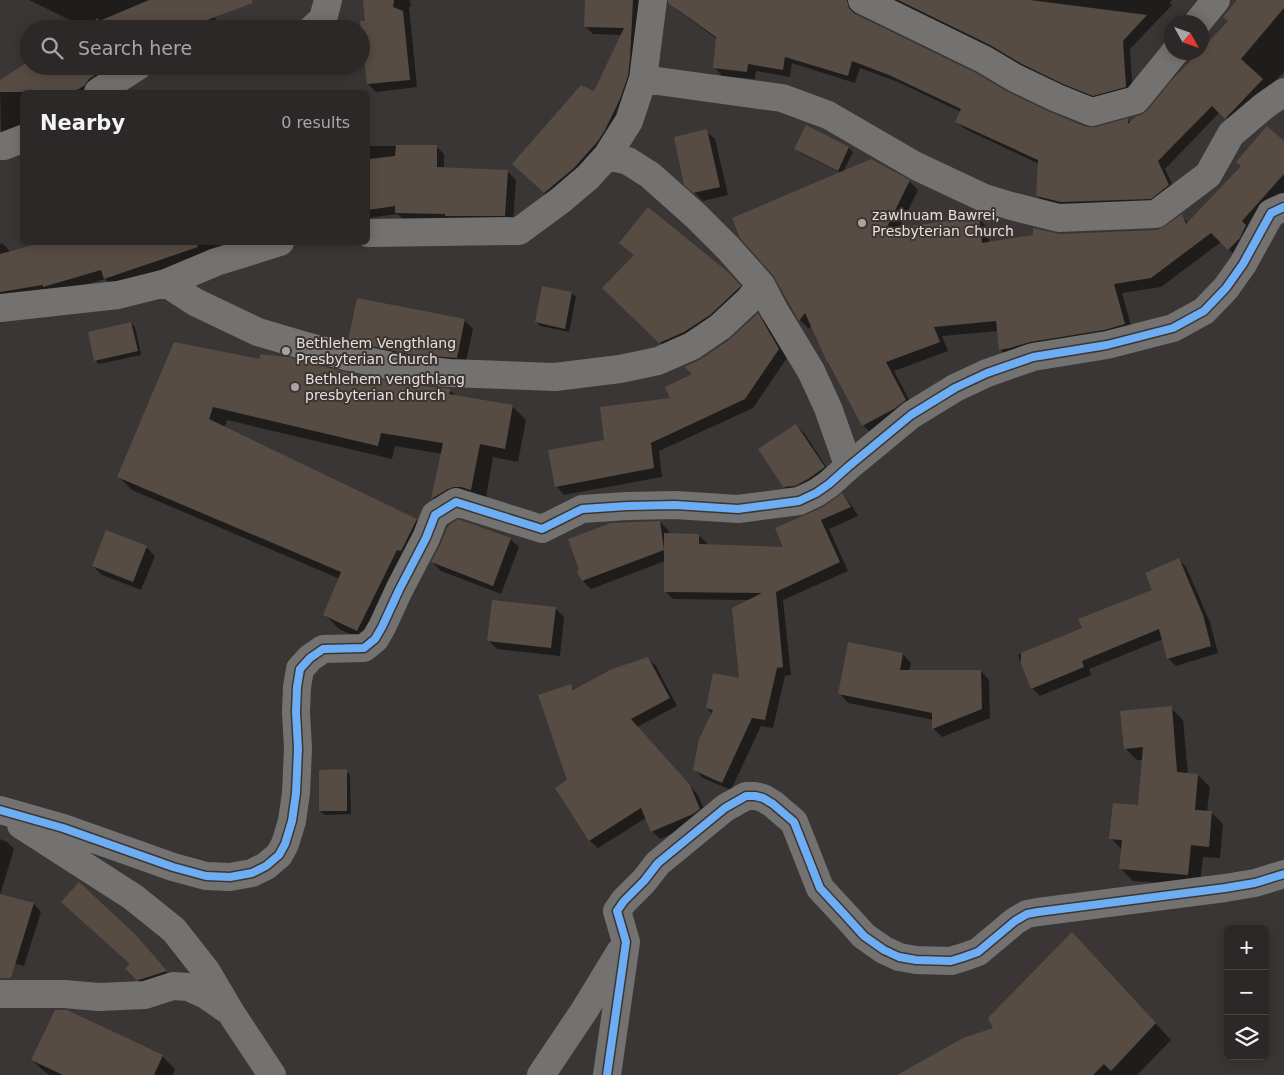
<!DOCTYPE html>
<html lang="en">
<head>
<meta charset="utf-8">
<style>
	body { margin:0; font-family:"DejaVu Sans",sans-serif; background:#343030; color:#f1f3f6 }
	.controls { position:absolute; right:15px; bottom:15px; display:grid; overflow:hidden; border-radius:8px; box-shadow:0 2px 12px #0003 }
	.controls button { width:45px; height:45px; display:grid; place-items:center; padding:0; border:0; border-bottom:1px solid #484445; background:#2c2828; color:#f1f3f6; font:25px sans-serif }
	.compass { position:absolute; left:1164px; top:15px; width:45px; height:45px; border-radius:50%; background:#2c2828; box-shadow:0 2px 12px #0003; rotate:130deg }
	.list { margin:0; padding:0; list-style:none }
	h2 { display:flex; justify-content:space-between; align-items:center; height:65px; margin:0; padding:0 20px; font-size:21px }
	h2 small { font-size:16px; font-weight:400; color:#a6a6a8 }
	.icon { flex:none; width:28px; height:28px; fill:none; stroke:currentColor; stroke-width:2; stroke-linecap:round; stroke-linejoin:round }
	.map { position:relative; flex:none; width:1284px; height:1075px; overflow:hidden }
	.search { position:absolute; background:#2c2828; box-shadow:0 2px 12px #0003; left:20px; top:20px; width:350px; height:55px; display:flex; align-items:center; gap:12px; box-sizing:border-box; padding:0 18px; border-radius:28px; color:#a6a6a8; font-size:19px }
	.panel { position:absolute; background:#2c2828; box-shadow:0 2px 12px #0003; left:20px; top:90px; width:350px; height:155px; border-radius:8px }
	.map>svg:first-child { display:block }
	.shadow { fill:#0007 }
	.building { fill:#574c43 }
	.lines { fill:none; stroke-linecap:round; stroke-linejoin:round }
	.minor { stroke:#737271; stroke-width:28 }
	.cycleway-casing { stroke:#3d3532; stroke-width:11 }
	.cycleway { stroke:#6dadf4; stroke-width:8 }
	.poi-dot { fill:#a9a4a4; stroke:#3d3532; stroke-width:2 }
	.labels { text-anchor:middle; dominant-baseline:central; stroke-width:4; stroke-linejoin:round; paint-order:stroke }
	.poi-label { font-size:14px; fill:#e5e0df; stroke:#3d3532; text-anchor:start }
</style>
</head>
<body>
<div class="map">
<svg width="1284" height="1075" viewBox="0 0 1284 1075">
	<rect width="100%" height="100%" fill="#3a3635"/>
	<!-- shadow -->
	<path class="shadow" d="M29 0H209L218 26 210 29H74L80 25Z
		M364 0H410L411 6 409 7 417 87 376 92 368 84 367 22Z
		M586 0H641L637 66 612 138 552 200 521 172 595 92 622 35 593 34 585 26Z
		M676 0H856L854 10 856 16 1008 93 1050 113 1087 128H1096L1127 120 1131 123 1149 111 1230 21 1239 0H1281L1284 2V72L1233 125 1220 112 1165 169 1176 193 1158 206 1069 209 1045 203 1037 196 1039 164 965 129 957 122 961 112 898 82 860 68 855 83 792 63 790 77 756 71 755 79 722 76 715 68 717 39 680 12 673 5Z
		M892 0H1172L1170 3 1172 5 1130 49 1133 94 1101 103 1072 91 1031 72 999 52Z
		M29 66H127L92 92H22V123L1 137 0 81Z
		M807 127 849 148 853 152 843 172 909 181 918 190 899 229 979 219 988 228 989 243 1060 235 1157 231 1166 228 1181 216 1188 223 1284 143V193L1250 231 1238 258 1221 242 1161 287 1122 293 1133 333 1009 358 1000 349 998 331 942 336 948 351 894 371 914 409 872 434 863 425 811 325 809 329 800 320 774 274 841 173 800 153 796 149Z
		M706 131 715 139 728 195 703 201 686 184Z
		M368 146H436L444 154V168L508 172 516 180 513 223 404 221 398 214 368 218Z
		M47 242H243L113 286 105 279 52 294 0 302V244L2 243 10 251Z
		M737 282 748 295 669 351 612 297Z
		M572 293 576 297 569 332 540 326 536 322Z
		M758 315 766 323 787 358 753 408 659 451 662 477 564 495 556 486 605 441 671 399 694 375 701 360 730 341Z
		M464 320 473 329 465 366 358 349 349 340Z
		M131 323 135 327 141 355 99 364 95 360Z
		M261 361 403 386 450 390 457 397 512 406 526 420 518 462 493 457 485 503 446 512 433 498 442 454 395 446 392 459 227 420 224 428 416 520 430 534 371 644 339 629 325 615 340 579 132 490 118 476Z
		M796 425 805 434 832 476 793 495 784 487Z
		M842 495 850 503 858 516 829 529 848 571 783 600 791 675 785 676 773 728 761 726 731 790 703 778 694 769 712 714 707 708 741 680 750 600 673 599 665 591V561L591 589 583 581 660 522 669 531V535H698L707 543V546L785 548 823 508Z
		M510 539 519 547 501 594 441 571 432 562Z
		M146 547 155 556 141 590 102 575 93 566Z
		M1179 560 1186 567 1210 622 1218 653 1176 666 1168 658 1163 639 1089 669 1091 675 1040 696 1032 688 1018 655 1083 629 1154 590Z
		M556 609 564 617 560 656 497 649 488 640Z
		M903 654 911 663 909 672 981 671 989 680 990 718 942 737 934 729V720L848 703 840 694Z
		M648 658 656 666 677 706 637 727 698 795 707 817 701 822 660 839 652 831 646 818 598 848 590 841 557 788 569 780 570 685 575 690Z
		M1171 708 1183 720 1188 774 1198 775 1210 787 1207 812H1211L1223 824 1220 858 1203 857 1200 886 1133 881 1121 869 1122 850 1111 838 1139 806 1143 760H1137L1125 748Z
		M346 771 350 775 351 814 325 815 320 811Z
		M0 839 7 842 14 849 0 895Z
		M0 895 34 904 41 912 24 966 0 959Z
		M140 940 170 976 141 983 137 979 131 964Z
		M1087 950 1171 1040 1137 1075H899L995 1029Z
		M67 1011 162 1056 175 1069 173 1075H50L45 1072 32 1060Z"/>
	<!-- building -->
	<path class="building" d="M149 0H252L253 3 183 29H81L98 18 99 21Z
		M363 0H394L393 7 403 11 410 80 367 84 360 21H365Z
		M585 0H633L630 58 628 76 620 99 605 130 598 141 574 168 544 193 512 164 581 85 594 91 624 28 584 27Z
		M668 0H847L849 8 855 14 976 73 1008 92 1050 112 1086 127H1096L1128 118V124L1136 116 1141 115 1148 110 1170 82 1199 52H1202V49L1228 21 1223 17 1237 0H1284V8L1241 59 1263 79 1225 119 1212 106 1158 161 1169 185 1151 199 1061 202 1036 196 1038 160 955 122 961 109 889 75 852 61 848 76 785 57 783 70 748 64 747 72 713 68 716 37 668 3Z
		M898 0H1030L1147 15 1123 41 1126 87 1093 96 1063 84 1022 64 990 45Z
		M29 61V66H109L89 79 84 86 73 92H0V80Z
		M806 125 849 147 838 171 794 149Z
		M1267 126 1284 141V174L1242 221 1246 225 1240 238 1228 250 1211 233 1151 278 1114 284 1125 324 1104 330 1030 342 1010 348 999 350 996 321 934 327 940 342 886 362 906 400 894 409 862 426 828 362H827L805 313 799 321 773 275 740 238 732 218 871 159 910 180 886 229 979 217 982 243 1033 235V228L1060 234 1157 230 1165 226 1182 214 1186 224 1241 166 1236 162Z
		M707 129 720 187 693 193 684 185 674 137Z
		M396 145H437V167L508 170 505 216H445V214L395 213V206L368 210V159L395 156Z
		M648 207 728 272 741 286 710 315 684 332 659 343 602 288 634 255 619 243Z
		M43 242H197L198 247 104 279 101 270 43 287V285L0 292V254Z
		M542 286 572 292 565 329 535 322Z
		M357 298 465 319 457 358 408 354 348 341Z
		M758 313 779 349 745 399 651 443 654 468 555 487 548 450 604 440 600 407 670 398 665 387 692 374 684 367 701 359 729 340Z
		M131 322 138 351 94 361 88 332Z
		M174 342 260 359V354L287 357 342 371 403 384 451 389 449 394 513 405 505 449 480 444 471 490 461 487H454L448 489 431 499 443 443 381 433 378 446 213 407 209 419 417 519 401 551 397 550 357 631 323 615 341 572 117 477Z
		M796 424 825 467 808 479 795 486 783 487 758 449Z
		M842 493 851 507 821 520 840 562 776 592 783 667 777 668 765 720 752 718 722 783 693 770 699 739 713 710 706 708 713 673 739 678 732 608 762 593 664 592V533L699 534V544L783 547 775 528 823 507Z
		M458 519 511 538 493 586 431 562 440 545 448 526Z
		M660 521 664 550 582 581 577 572 579 570 568 539 611 523Z
		M106 530 147 546 133 582 92 566Z
		M1179 558 1203 615 1211 646 1167 659 1159 629 1082 661 1084 667 1031 689 1021 664V653L1082 628 1078 619 1152 590 1145 573Z
		M492 600 556 607 551 648 487 641Z
		M848 642 903 653 900 670H981L982 709 932 729V713L838 694Z
		M648 657 670 698 631 719 690 785 700 809 693 814 651 832 641 808 589 841 555 788 567 780 538 695 571 684 573 690 612 669Z
		M1172 706 1177 772 1198 774 1195 810 1212 811 1209 847 1191 845 1188 875 1119 869 1122 840 1109 839 1113 803 1138 805 1143 747 1124 749 1120 711Z
		M347 769V811H319V770Z
		M79 882 136 935 167 971 142 979 136 980 125 968 130 964 61 902Z
		M0 894 34 903 11 978H0Z
		M1072 932 1156 1023 1111 1071 1104 1064 1093 1075H897L963 1038 993 1028 988 1018Z
		M55 1010H67L163 1055 154 1075H63L31 1060Z"/>
	<g class="lines">
		<!-- minor -->
		<path class="minor" d="M862 0 983 59 1015 78 1057 98 1092 112 1136 100 1175 52
			M1198 22 1216 0
			M312 29 323 19 328 0
			M643 79 782 98 828 115 916 166 982 197 1011 206 1059 218 1156 214 1208 175 1231 134 1264 106 1284 92
			M98 92 138 66
			M0 146H4L22 139
			M607 156 628 161 650 175 696 216 728 248 761 285 774 310 811 371 828 408 846 459 848 467
			M368 233 519 231 561 200 588 177 607 156 629 121 643 79 653 0
			M166 283 195 302 258 332 302 345 345 356 406 369 450 373 555 377 620 369 658 361 692 346 720 327 749 300 761 285
			M0 308 118 295 166 283 216 262 280 242
			M0 810 63 828 173 867 206 876 230 877 252 873 266 866 279 855 285 844 292 821 296 793 298 749 296 712 297 687 300 669 310 658 323 649 364 648 375 639 382 627 399 590 426 538 435 515 456 502 542 529 582 509 627 506 675 505 738 509 799 501 816 493 829 484 848 467 911 415 955 388 987 373 1033 357 1107 345 1173 328 1204 311 1226 288 1243 264 1271 213 1284 207
			M21 825 133 897 174 930 207 972 231 1013 272 1075
			M0 994H64L99 997 145 995 173 986 188 987 206 995 226 1009
			M541 1075 584 1011 620 952
			M607 1075 626 942 617 911 624 901 644 881 658 863 725 808 746 796H755L763 798 773 804 794 822 820 888 845 915 864 936 884 950 899 957 916 960 951 961 964 957 978 952 1015 921 1027 914 1038 912 1225 888 1255 883 1284 874"/>
		<!-- cycleway casing -->
		<g class="cycleway-casing">
			<path id="cycleway" d="M0 810 63 828 173 867 206 876 230 877 252 873 266 866 279 855 285 844 292 821 296 793 298 749 296 712 297 687 300 669 310 658 323 649 364 648 375 639 382 627 399 590 426 538 435 515 456 502 542 529 582 509 627 506 675 505 738 509 799 501 816 493 829 484 848 467 911 415 955 388 987 373 1033 357 1107 345 1173 328 1204 311 1226 288 1243 264 1271 213 1284 207
				M607 1075 626 942 617 911 624 901 644 881 658 863 725 808 746 796H755L763 798 773 804 794 822 820 888 845 915 864 936 884 950 899 957 916 960 951 961 964 957 978 952 1015 921 1027 914 1038 912 1225 888 1255 883 1284 874"/>
		</g>
		<!-- cycleway -->
		<use href="#cycleway" class="cycleway"/>
	</g>
	<!-- markers -->
	<g class="poi-dot">
		<circle cx="862" cy="223" r="5"/>
		<circle cx="286" cy="351" r="5"/>
		<circle cx="295" cy="387" r="5"/>
	</g>
	<g class="labels">
		<!-- poi labels -->
		<g class="poi-label">
			<text x="872" y="215">zawlnuam Bawrei,<tspan x="872" dy="16">Presbyterian Church</tspan></text>
			<text x="296" y="343">Bethlehem Vengthlang<tspan x="296" dy="16">Presbyterian Church</tspan></text>
			<text x="305" y="379">Bethlehem vengthlang<tspan x="305" dy="16">presbyterian church</tspan></text>
		</g>
	</g>
</svg>
<div class="controls">
<button>+</button>
<button>−</button>
<button><svg class="icon" aria-label="layers" viewBox="0 0 24 24"><path d="M12 4l9 5-9 5-9-5zM3 14l9 5 9-5"/></svg></button>
</div>
<svg class="compass" viewBox="-18 -18 36 36"><path d="M0-13l5 13h-10z" fill="#e53935"/><path d="M0 13l5-13h-10z" fill="#a6a6a8"/></svg>
<div class="search"><svg class="icon" aria-label="search" viewBox="0 0 24 24"><circle cx="10" cy="10" r="6"/><path d="M15 15l6 6"/></svg>Search here</div>
<section class="panel">
<h2>Nearby<small>0 results</small></h2>
<ul class="list">
</ul>
</section>
</div>
</body>
</html>
